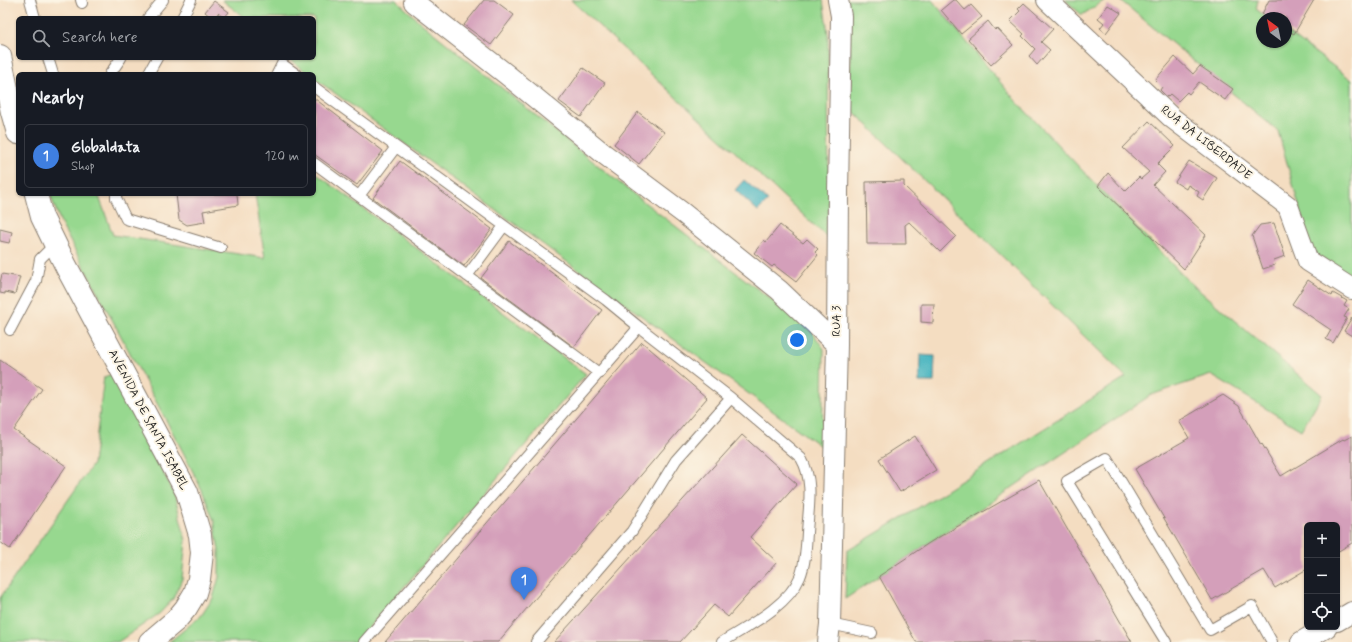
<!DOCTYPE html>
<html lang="en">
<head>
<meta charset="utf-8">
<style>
	body { margin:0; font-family:Mynerve,sans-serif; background:#20242c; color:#f1f3f6 }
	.controls { position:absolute; right:12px; bottom:12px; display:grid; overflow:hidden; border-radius:6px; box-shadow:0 1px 3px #0004 }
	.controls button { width:36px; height:36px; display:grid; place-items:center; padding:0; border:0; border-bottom:1px solid #363941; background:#171b24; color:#f1f3f6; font:20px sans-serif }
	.compass { position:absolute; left:1256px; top:12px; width:36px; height:36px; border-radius:50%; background:#171b24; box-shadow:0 1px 3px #0004; rotate:327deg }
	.you { position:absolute; left:797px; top:340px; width:14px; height:14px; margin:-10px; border:3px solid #fff; border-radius:50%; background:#1a73e8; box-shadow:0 0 0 6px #1a73e833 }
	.badge { display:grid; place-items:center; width:26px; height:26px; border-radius:50%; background:#1a73e8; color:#fff; font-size:13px; font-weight:700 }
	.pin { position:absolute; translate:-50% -33px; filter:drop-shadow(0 1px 2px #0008) }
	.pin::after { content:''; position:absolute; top:21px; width:14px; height:12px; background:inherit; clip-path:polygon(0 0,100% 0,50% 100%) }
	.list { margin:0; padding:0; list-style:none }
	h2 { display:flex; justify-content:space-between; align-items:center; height:52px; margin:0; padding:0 16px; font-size:17px }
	h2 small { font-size:13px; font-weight:400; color:#9ea1a6 }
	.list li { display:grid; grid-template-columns:26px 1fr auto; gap:12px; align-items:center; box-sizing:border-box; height:64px; margin:0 8px 8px; padding:0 8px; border:1px solid #363941; border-radius:6px }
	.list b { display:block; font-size:15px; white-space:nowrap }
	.list p { margin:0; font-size:13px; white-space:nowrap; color:#9ea1a6 }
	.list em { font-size:13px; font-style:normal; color:#9ea1a6 }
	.icon { flex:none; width:22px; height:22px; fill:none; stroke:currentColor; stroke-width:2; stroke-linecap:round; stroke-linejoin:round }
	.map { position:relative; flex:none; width:1352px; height:642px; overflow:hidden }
	.search { position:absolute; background:#171b24; box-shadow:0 1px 3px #0004; left:16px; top:16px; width:300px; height:44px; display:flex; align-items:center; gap:10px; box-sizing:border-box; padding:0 14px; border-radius:6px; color:#9ea1a6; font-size:15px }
	.panel { position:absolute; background:#171b24; box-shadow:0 1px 3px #0004; left:16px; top:72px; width:300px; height:124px; border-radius:6px }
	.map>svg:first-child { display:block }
	.green { fill:#97d88f; stroke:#5a7a56 }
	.water { fill:#45b4c0; stroke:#30686e }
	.building { fill:#d49fba }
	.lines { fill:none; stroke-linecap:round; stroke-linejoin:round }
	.service-casing { stroke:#887c6e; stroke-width:12 }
	.minor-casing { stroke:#887c6e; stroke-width:22 }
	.primary-casing { stroke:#887c6e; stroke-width:24 }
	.service { stroke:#fff; stroke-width:10 }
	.minor { stroke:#fff; stroke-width:20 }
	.primary { stroke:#fff; stroke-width:22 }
	.labels { text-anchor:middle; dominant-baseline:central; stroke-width:4; stroke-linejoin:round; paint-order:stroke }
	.street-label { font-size:12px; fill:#1c1c1c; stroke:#fcf5e5 }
</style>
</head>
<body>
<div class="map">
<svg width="1352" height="642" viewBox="0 0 1352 642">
	<rect width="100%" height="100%" fill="#fcf5e5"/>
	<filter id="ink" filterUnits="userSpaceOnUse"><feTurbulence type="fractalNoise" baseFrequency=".025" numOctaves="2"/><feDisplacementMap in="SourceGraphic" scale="8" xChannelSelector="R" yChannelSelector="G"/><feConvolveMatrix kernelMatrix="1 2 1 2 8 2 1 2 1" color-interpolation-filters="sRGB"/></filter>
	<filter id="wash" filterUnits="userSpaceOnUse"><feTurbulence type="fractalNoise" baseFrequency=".012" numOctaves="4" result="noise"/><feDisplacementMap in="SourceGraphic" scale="16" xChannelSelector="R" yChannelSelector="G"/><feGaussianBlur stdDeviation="0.9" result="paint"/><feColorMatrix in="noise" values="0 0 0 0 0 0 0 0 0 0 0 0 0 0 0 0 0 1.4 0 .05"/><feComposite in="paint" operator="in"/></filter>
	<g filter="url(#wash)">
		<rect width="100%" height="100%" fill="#f4ddc1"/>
		<!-- green -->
		<path class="green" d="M222 0H396L420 22 631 192 811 330 824 349 822 447 314 78V74H309L287 58H314V18H245Z
			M571 0H823L828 34 829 239Z
			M846 0H932L1015 100 1188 281 1322 395 1301 430 1211 375 1151 395 845 599 847 551 910 513 1126 377 851 109 849 17Z
			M1065 0H1105L1082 15Z
			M1120 0H1258L1256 9 1268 18H1262V42H1286V31L1352 80V277L1312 252 1278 131Z
			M314 172 586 374 357 642H169L201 616 213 598 219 577V551L214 521 202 490 182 450 62 226 50 194H98L113 235 265 258 255 194H314Z
			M112 374 174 493 186 541 182 579 173 599 160 613 118 642H0V598L93 464 104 377Z"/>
		<!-- water -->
		<path class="water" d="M744 180 768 201 758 211 735 190Z
			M920 355 935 356 934 382H919Z"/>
		<g id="blocks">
			<!-- building -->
			<path class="building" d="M484 0H494L514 15 491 45 464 25Z
				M953 0H956L965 10 971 5 982 17 961 34 941 10Z
				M1269 0H1314L1294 34 1286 29V18H1268L1262 14Z
				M214 1 229 12 224 18 218 13 214 18H212L205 12Z
				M1024 3 1053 29 1041 42 1050 50 1037 65 1029 56 1035 49 1022 36 1024 34 1010 21 1020 11 1018 9Z
				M1108 5 1121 13 1106 33 1100 28 1104 23 1098 18Z
				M988 21 995 30 997 28 1013 45 991 65 968 39Z
				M1175 57 1193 74 1200 66 1233 89 1225 100 1199 82 1189 94 1187 92 1178 101 1170 94 1167 97 1160 90 1162 87 1155 80Z
				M583 68 605 83 581 117 559 101Z
				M314 98 383 151 357 185 314 154Z
				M638 112 664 132 639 164 614 144Z
				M1149 121 1175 146 1157 164 1165 172 1153 185 1206 235 1184 269 1098 186 1108 173 1125 191 1139 177 1141 179 1149 172 1123 148Z
				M400 161 492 229 464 266 373 198Z
				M1189 161 1217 178 1203 200 1197 196 1199 192 1188 185 1186 189 1175 182Z
				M904 181V186L956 236 940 252 909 222 905 225 906 244H867L866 182Z
				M176 194H237L238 205 203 211 205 222 187 225 179 220Z
				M1274 223 1285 256 1274 260 1275 265 1263 269 1252 236 1260 225Z
				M780 225 803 243 807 239 818 249 815 252 818 255 796 282 774 265 772 267 754 253 764 240 766 242Z
				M0 229 12 232 9 243 0 241Z
				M509 241 602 310 574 347 481 278Z
				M2 274 20 277 15 294 5 292V294L0 293V283Z
				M1308 280 1332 296 1333 293 1347 301 1344 306 1349 309 1344 317 1347 318 1333 343 1326 339 1331 330 1292 304Z
				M921 304H934L933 323 921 322Z
				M1352 317V336L1344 331Z
				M642 342 707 398 498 642H385Z
				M0 360 42 389 14 430 66 466 10 549 0 542Z
				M1223 395 1239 406 1261 445 1262 444 1281 476 1343 439 1344 440 1352 436V543L1337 552V525H1307V569L1275 588 1264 570 1212 600 1135 469 1189 438 1179 421Z
				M742 435 797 484 750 537 777 562 728 617 714 605 680 642H554Z
				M915 436 936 470 900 492 879 459Z
				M1039 480 1132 642H916L879 576 932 541Z"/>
		</g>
	</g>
	<g filter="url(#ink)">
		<use href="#blocks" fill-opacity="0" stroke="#887c6e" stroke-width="1"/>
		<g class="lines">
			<!-- service casing -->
			<g class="service-casing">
				<path id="service" d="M30 0 35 18
					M81 0 82 3
					M148 18 163 0
					M182 18 191 0
					M48 58 53 74
					M110 74 121 58
					M148 74 157 58
					M277 74 282 64 296 74
					M314 87 606 300 639 327
					M314 163 599 373
					M116 194V198L126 219 221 248
					M359 196 396 147
					M467 276 504 226
					M10 330 36 281 40 259 55 244
					M830 624 872 633
					M364 642 639 327 731 398 801 458C812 477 810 498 808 520 806 538 807 560 800 577 788 606 748 626 722 642
					M536 642 632 531 676 460 731 398
					M1166 642 1067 481 1107 458 1210 630 1252 606 1272 642"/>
			</g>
			<!-- minor casing -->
			<g class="minor-casing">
				<path id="minor" d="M1047 0 1172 118 1288 206 1308 261 1352 289
					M414 2 506 74 604 154 683 213 779 290 837 345
					M1337 621 1352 612
					M828 642 830 624 837 345 838 192 841 16 838 0
					M1301 642 1327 627"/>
			</g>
			<!-- primary casing -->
			<g class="primary-casing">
				<path id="primary" d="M0 56 12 112 18 133
					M36 194 42 217 66 266 187 492 200 535 202 553 199 579 195 593 186 608 176 620 150 642"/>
			</g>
			<!-- service -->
			<use href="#service" class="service"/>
			<!-- minor -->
			<use href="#minor" class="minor"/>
			<!-- primary -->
			<use href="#primary" class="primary"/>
		</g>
	</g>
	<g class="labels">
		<!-- street labels -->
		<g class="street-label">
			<text transform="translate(1206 143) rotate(38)">RUA DA LIBERDADE</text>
			<text transform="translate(837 321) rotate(-90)">RUA 3</text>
			<text transform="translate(148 420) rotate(62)">AVENIDA DE SANTA ISABEL</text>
		</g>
	</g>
</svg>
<div class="controls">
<button>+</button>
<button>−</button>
<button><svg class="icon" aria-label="locate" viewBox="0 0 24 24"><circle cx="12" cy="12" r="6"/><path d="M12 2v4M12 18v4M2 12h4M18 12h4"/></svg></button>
</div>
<svg class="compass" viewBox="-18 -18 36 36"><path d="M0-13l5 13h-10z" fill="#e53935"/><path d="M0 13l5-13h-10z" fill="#9ea1a6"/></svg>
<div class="you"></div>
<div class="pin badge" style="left:524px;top:600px;background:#3f7fe0">1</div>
<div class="search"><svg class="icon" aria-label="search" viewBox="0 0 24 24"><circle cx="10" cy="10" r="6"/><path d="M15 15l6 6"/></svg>Search here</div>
<section class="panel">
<h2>Nearby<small></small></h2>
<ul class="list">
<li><span class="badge" style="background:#3f7fe0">1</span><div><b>Globaldata</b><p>Shop</p></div><em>120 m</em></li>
</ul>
</section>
</div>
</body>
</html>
